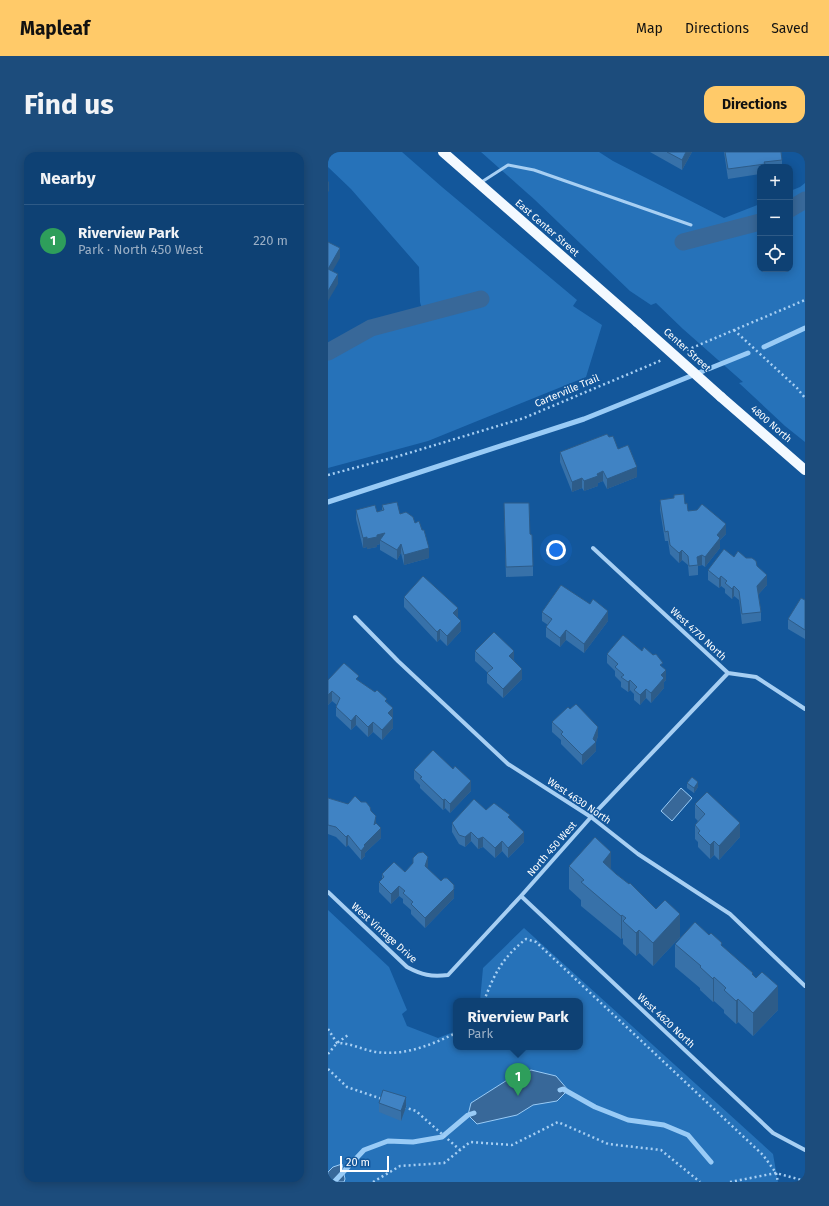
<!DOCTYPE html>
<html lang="en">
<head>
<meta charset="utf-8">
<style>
	body { margin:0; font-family:"Fira Sans",sans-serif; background:#1c4c7c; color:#f1f3f6 }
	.controls { position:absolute; right:12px; top:12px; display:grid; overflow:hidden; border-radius:8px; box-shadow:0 2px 10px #0003 }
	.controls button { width:36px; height:36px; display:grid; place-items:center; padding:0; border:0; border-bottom:1px solid #2e5a86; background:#0e4174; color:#f1f3f6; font:20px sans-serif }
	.scale { position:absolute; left:12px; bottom:10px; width:49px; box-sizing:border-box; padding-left:4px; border:2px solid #fff; border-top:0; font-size:11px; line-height:14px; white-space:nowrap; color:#fff; -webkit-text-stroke:3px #13579b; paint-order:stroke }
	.you { position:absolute; left:228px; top:398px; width:14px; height:14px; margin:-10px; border:3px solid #fff; border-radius:50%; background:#1a73e8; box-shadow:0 0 0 6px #1a73e833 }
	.badge { display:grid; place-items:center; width:26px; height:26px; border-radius:50%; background:#ffca69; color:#fff; font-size:13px; font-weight:700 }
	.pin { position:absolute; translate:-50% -33px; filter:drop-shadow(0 1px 2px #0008) }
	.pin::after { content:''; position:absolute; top:21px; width:14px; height:12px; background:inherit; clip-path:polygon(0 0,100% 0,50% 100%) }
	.popup { position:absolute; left:125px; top:846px; width:130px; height:52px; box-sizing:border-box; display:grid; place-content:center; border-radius:8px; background:#0e4174; filter:drop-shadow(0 1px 3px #0005); font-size:13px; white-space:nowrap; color:#9bafc5 }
	.popup b { font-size:15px; color:#f1f3f6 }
	.popup::after { content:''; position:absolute; left:50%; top:100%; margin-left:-8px; border:8px solid transparent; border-top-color:#0e4174 }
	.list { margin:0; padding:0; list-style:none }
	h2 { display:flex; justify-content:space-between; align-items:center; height:52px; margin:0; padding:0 16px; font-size:17px }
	h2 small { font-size:13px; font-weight:400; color:#9bafc5 }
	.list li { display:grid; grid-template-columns:26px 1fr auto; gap:12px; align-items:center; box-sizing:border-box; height:72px; padding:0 16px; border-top:1px solid #2e5a86 }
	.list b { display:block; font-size:15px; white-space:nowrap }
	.list p { margin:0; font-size:13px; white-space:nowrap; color:#9bafc5 }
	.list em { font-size:13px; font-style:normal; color:#9bafc5 }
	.icon { flex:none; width:22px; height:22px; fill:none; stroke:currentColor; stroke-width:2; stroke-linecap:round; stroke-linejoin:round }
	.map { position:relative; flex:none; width:477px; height:1030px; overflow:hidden; border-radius:12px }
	header { display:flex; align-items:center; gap:24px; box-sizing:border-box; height:56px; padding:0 20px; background:#ffca69; color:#111 }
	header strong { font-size:19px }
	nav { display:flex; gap:22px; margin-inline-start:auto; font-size:14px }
	.intro { display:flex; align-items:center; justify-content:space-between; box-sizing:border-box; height:96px; padding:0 24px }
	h1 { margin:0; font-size:28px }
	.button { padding:10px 18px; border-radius:12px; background:#ffca69; color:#111; font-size:14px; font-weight:700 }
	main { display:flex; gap:24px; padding:0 24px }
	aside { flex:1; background:#0e4174; border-radius:12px; box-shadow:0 2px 10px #0003 }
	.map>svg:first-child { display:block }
	.green { fill:#2672b9 }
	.water { fill:#386899; stroke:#99cbf6 }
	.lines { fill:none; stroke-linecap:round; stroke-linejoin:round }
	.stream { stroke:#99cbf6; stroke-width:5 }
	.canal { stroke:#386899; stroke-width:17 }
	.path { stroke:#a7cff3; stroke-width:2.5; stroke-dasharray:2 3; stroke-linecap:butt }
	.service { stroke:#a7cff3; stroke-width:3 }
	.minor { stroke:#a7cff3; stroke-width:4 }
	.primary { stroke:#f3f9ff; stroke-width:10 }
	.primary-bridge { stroke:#f3f9ff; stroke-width:10 }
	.wall { fill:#3771a9 }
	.shaded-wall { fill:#2d5c89 }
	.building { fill:#4083c4; stroke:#2d5c89 }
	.labels { text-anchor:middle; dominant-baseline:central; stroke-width:3; stroke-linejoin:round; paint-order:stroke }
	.street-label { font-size:10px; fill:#fff; stroke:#13579b }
</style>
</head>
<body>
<header>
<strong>Mapleaf</strong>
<nav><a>Map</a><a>Directions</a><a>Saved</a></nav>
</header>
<div class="intro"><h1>Find us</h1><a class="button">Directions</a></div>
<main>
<aside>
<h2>Nearby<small></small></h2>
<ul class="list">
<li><span class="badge" style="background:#2e9e5b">1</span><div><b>Riverview Park</b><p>Park · North 450 West</p></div><em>220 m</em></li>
</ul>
</aside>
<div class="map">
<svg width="477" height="1030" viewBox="0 0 477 1030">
	<rect width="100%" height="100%" fill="#13579b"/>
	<!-- green -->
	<path class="green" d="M0 0H74L114 35 249 148 245 154 274 173 258 225 100 289 0 316V206L45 183 97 167 92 150 91 115 23 37 0 15Z
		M153 0H271L285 9 396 66 432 52V117H462V39L472 35 477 31V290L457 274 411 231 415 230 355 177 328 151 323 153 302 139 207 48Z
		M0 758 61 815 79 858 74 862 79 874 110 886 128 879V895H252V849H152L155 816 196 776 445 1002 450 1030H0Z"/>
	<!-- water -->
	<path class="water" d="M353 636 364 646 344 669 333 659Z
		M203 918 228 924 240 938 229 949 205 953 189 963 149 972 140 963 143 951 184 925Z
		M14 1012 17 1027 16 1030H0V1020L5 1015Z"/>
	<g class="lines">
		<!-- stream -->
		<path class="stream" d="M436 195 477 176
			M0 350 256 267 420 201
			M232 938 235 937 267 955 300 968 336 973 360 983 383 1010
			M6 1030 36 998 60 989 85 990 114 985 140 963 146 961"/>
		<!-- canal -->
		<path class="canal" d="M462 57 477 48
			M355 90 432 70
			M0 200 43 176 153 147"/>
		<!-- path -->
		<path class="path" d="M406 178 469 236 477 246
			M359 198 477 148
			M0 323 71 304 196 266 334 208
			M156 849C166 822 175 805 198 787L208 790 435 1003 448 1021 450 1030
			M0 877 9 891C23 891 35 898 48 900 77 904 103 893 128 881
			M0 902 9 891 20 883
			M0 917 19 935 54 947
			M76 955 88 959 132 998
			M45 1030 72 1014 116 1011 142 990 184 993 230 970 280 992 333 998 372 1030
			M402 1030 448 1021 477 1029"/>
		<!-- service -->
		<path class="service" d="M152 31 180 13 206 18 363 73"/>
		<!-- minor -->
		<path class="minor" d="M265 396 400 521 428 525 477 557
			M27 465 70 509 180 612 263 665 310 702 402 762 477 834
			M0 740 79 815C94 823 103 825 120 823L193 744 263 665 400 521
			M193 744 445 981 477 998"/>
		<!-- primary -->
		<path class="primary" d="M115 0 309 170
			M393 245 477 318"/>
		<!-- primary-bridge -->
		<path class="primary-bridge" d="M309 170 393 245"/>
	</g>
	<!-- wall -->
	<path class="wall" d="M322 0H364L354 18Z
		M396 0H453L454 8V15H432V22L400 27Z
		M281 285 290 297 309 325 279 337 275 329 270 331V334L256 339 254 336 244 340 232 310V300Z
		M346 343 357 352 360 359 398 382 392 388V396L377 415 374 413 370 414V423L361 424 360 413 354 408 351 411 342 402 340 389H337L332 358V348L346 346Z
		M54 353 87 371 101 406 76 413 73 401 69 408 52 398V392L49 393V395L39 397V395L35 396 28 367V358L49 360 54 358Z
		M176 361 202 382 205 414V424L178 425Z
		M406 405 418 406 429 414 439 433 430 443 433 460V469L414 472 411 448 406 444 404 447 397 441V437L393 434 391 436 380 428V418Z
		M76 445 130 466 133 479 119 494 112 487 109 490 76 455Z
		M477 448V487L460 477V467Z
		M214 460 280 469 256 501 238 488 232 495 218 485V475L220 473 214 469Z
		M147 499 186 508 194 527 175 546 159 531V521H160L147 509Z
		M314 499 335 516 338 528 336 530V536L323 551 318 546 312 553 306 548V542L302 538 300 540 293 535V530L287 524V519L279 511V502Z
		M0 528 31 529 59 550 65 565V576L54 588 45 580 40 585 28 573 23 578 8 564V555L9 553 4 549 0 553Z
		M224 570 270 584 268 590V599L254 613 233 592V588L224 580Z
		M86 618 143 639 122 661 117 656 115 658 92 636V633L86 627Z
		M359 631 370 635 366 641 359 636Z
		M0 646 43 659 48 671 53 686 37 701V704L33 708 20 693 18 695 8 685 0 682Z
		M367 652 412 685 391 708 386 703 382 707 370 695V690L367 687V673L370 669 367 666Z
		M158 658 182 667 196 690 180 706 174 699 167 706 155 695 150 697 143 689 137 695 131 692 124 680V671Z
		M241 714 283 718 352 785 325 814 311 801 308 804 295 792V787L294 786 293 787 253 754V748L241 737Z
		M99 716 126 746 97 776 83 762V758L75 751V747L71 744 63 752 51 740V730L54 727V722Z
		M381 783 394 794 425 824 450 858 425 884 410 870 408 872 396 861V858L386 849 385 850 372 838V836L347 815V792Z
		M51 951 78 955 73 969 51 960Z"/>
	<!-- shaded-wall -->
	<path class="shaded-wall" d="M358 0H364L354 18V8Z
		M1 29V39L0 40V30Z
		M12 96V106L0 127V117Z
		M10 122V132L0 149V139Z
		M309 315V325L279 337V327Z
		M275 319V329L270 331V334L256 339V329L269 322Z
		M254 326V336L244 340V330Z
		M398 372V382L392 388V396L377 415V405L389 383Z
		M57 381 52 388V392L49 393V395L39 397V387L49 383Z
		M39 385V395L35 396V386Z
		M73 392V401L69 408V398Z
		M101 396V406L76 413V403Z
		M354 398V408L351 411V401Z
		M374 403V413L370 414 369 405Z
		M439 423V433L429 444V434Z
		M393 424V434L391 436V427Z
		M406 434V444L404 447V437Z
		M130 456V466L125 461Z
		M280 459V469L256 501V492Z
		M133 469V479L119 494V484Z
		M112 477V487L109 490V480Z
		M238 478V488L232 495V486Z
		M186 499V508L181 504Z
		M194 517V527L175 546V537Z
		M338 518V528L336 530V536L323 551V541L333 523Z
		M302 528V538L300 540V530Z
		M318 537V546L312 553V543Z
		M4 539V549L0 553V543Z
		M65 556V565L60 571V561Z
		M28 563V573L23 578V569Z
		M65 566V576L54 588V578Z
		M45 570V580L40 585V575Z
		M270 575V584L268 590V599L254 613V603L265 587Z
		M143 629V639L122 661V652Z
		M370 630V635L366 641V636Z
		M117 647V656L115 658V648Z
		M48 664V674L53 676V686L37 701V704L33 708V699L46 673Z
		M412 671V685L391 708V694Z
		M143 680V689L137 695V685Z
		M196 680V690L180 706V696Z
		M20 683V693L18 695V685Z
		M155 685V695L150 697V687Z
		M174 689V699L167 706V696Z
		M386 689V703L382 707V693Z
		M283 700V723L275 710Z
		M100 705V715L97 724V714Z
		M71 734V744L63 752V742Z
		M126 737V746L97 776V766Z
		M352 762V785L325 814V791Z
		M294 763V786L293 787V764Z
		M311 778V801L308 804V781Z
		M386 825V849L385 850V827Z
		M450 834V858L425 884V861Z
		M410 847V870L408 872V849Z
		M78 945V955L73 969V959Z"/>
	<!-- building -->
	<path class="building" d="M339 0H358L354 8Z
		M397 0H453L454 8 436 10 437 12 400 17Z
		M0 90 12 96 0 117 10 122 0 139Z
		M279 282 281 285 285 284 290 297 300 293 309 315 279 327 275 319 269 322 270 324 256 329 254 326 244 330 232 300Z
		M356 342 357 352 359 351 360 359 369 358 374 352 398 372 389 383 392 386 377 405 374 403 369 405 370 413 361 414 360 404 354 398 351 401 342 393 340 379 337 380 332 348 346 346V343Z
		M69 350 72 362 78 360 85 365 87 371 91 369 94 378H96L101 396 76 403 73 392 69 398 52 388 57 381 49 383V385L39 387V385L35 386 28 358 47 353 49 360 56 358 54 353Z
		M176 351H201L202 382 204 383 205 414 178 415Z
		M396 397 406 405 410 399 418 406H424L428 409 429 414 439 423 429 434 433 460 414 462 411 439 406 434 404 437 397 431 399 429 393 424 391 427 380 418Z
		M95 424 130 456 125 461 133 469 119 484 112 477 109 480 76 445Z
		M233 433 262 452 265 447 280 459 256 492 238 478 232 486 218 475 224 467 214 460Z
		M473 446 477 448V478L460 467Z
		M166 480 186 499 181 504 194 517 175 537 159 521 165 516 147 499Z
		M295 483 314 499 316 495 325 503 328 502 335 511 332 513 338 518 333 523 336 526 323 541 318 537 312 543 306 538 309 535 302 528 300 530 293 525 296 523 287 515 290 512 279 502Z
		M16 511 31 524 28 527 47 540 49 538 59 547 57 549 65 556 60 561 65 566 54 578 45 570 40 575 28 563 23 569 8 555 12 546 4 539 0 543V528Z
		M248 552 270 575 265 587 268 590 254 603 233 582 235 580 224 570 240 555 242 557Z
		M105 598 125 617 127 614 143 629 122 652 117 647 115 648 92 626 94 625 86 618Z
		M364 625 370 630 366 636 359 631Z
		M379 640 412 671 391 694 386 689 382 693 370 681 372 679 367 673 377 662 367 652Z
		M27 644 33 650H38L42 655 43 659 48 664 46 673 48 671 53 676 36 693 37 694 33 699 20 683 18 685 8 675 0 673V646L20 652Z
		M146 647 158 658 166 651 182 663 180 665 196 680 180 696 174 689 167 696 155 685 150 687 143 680 137 685 131 683 124 671Z
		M267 685 283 700 275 710 288 722 301 732 302 731 328 757 337 748 352 762 325 791 311 778 308 781 295 769 298 766 294 763 293 764 253 730 256 728 241 714Z
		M95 700 100 705 97 714 113 729 116 726H119L126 733V737L97 766 83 752 85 750 75 741 77 739 71 734 63 742 51 730 56 725 54 722 66 710 77 720 85 711V706L90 701Z
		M367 770 381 783 383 781 394 791 393 793 425 821 424 822 428 826 434 820 450 834 425 861 410 847 408 849 396 838 398 836 386 825 385 827 372 815 373 814 347 792Z
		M55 938 78 945 73 959 51 951Z"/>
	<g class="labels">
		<!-- street labels -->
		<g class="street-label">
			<text transform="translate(219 76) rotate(41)">East Center Street</text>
			<text transform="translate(359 198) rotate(42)">Center Street</text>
			<text transform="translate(239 239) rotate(-23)">Carterville Trail</text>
			<text transform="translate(443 272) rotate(41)">4800 North</text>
			<text transform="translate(370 482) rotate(43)">West 4770 North</text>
			<text transform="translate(251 649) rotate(34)">West 4630 North</text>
			<text transform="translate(224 697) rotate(-49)">North 450 West</text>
			<text transform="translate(56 781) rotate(42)">West Vintage Drive</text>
			<text transform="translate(338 869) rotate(43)">West 4620 North</text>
		</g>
	</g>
</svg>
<div class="controls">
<button>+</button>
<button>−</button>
<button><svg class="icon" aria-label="locate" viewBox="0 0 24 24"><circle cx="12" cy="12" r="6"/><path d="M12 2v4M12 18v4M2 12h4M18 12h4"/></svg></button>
</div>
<div class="scale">20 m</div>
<div class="you"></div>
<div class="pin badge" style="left:190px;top:944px;background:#2e9e5b">1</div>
<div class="popup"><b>Riverview Park</b>Park</div>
</div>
</main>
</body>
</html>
